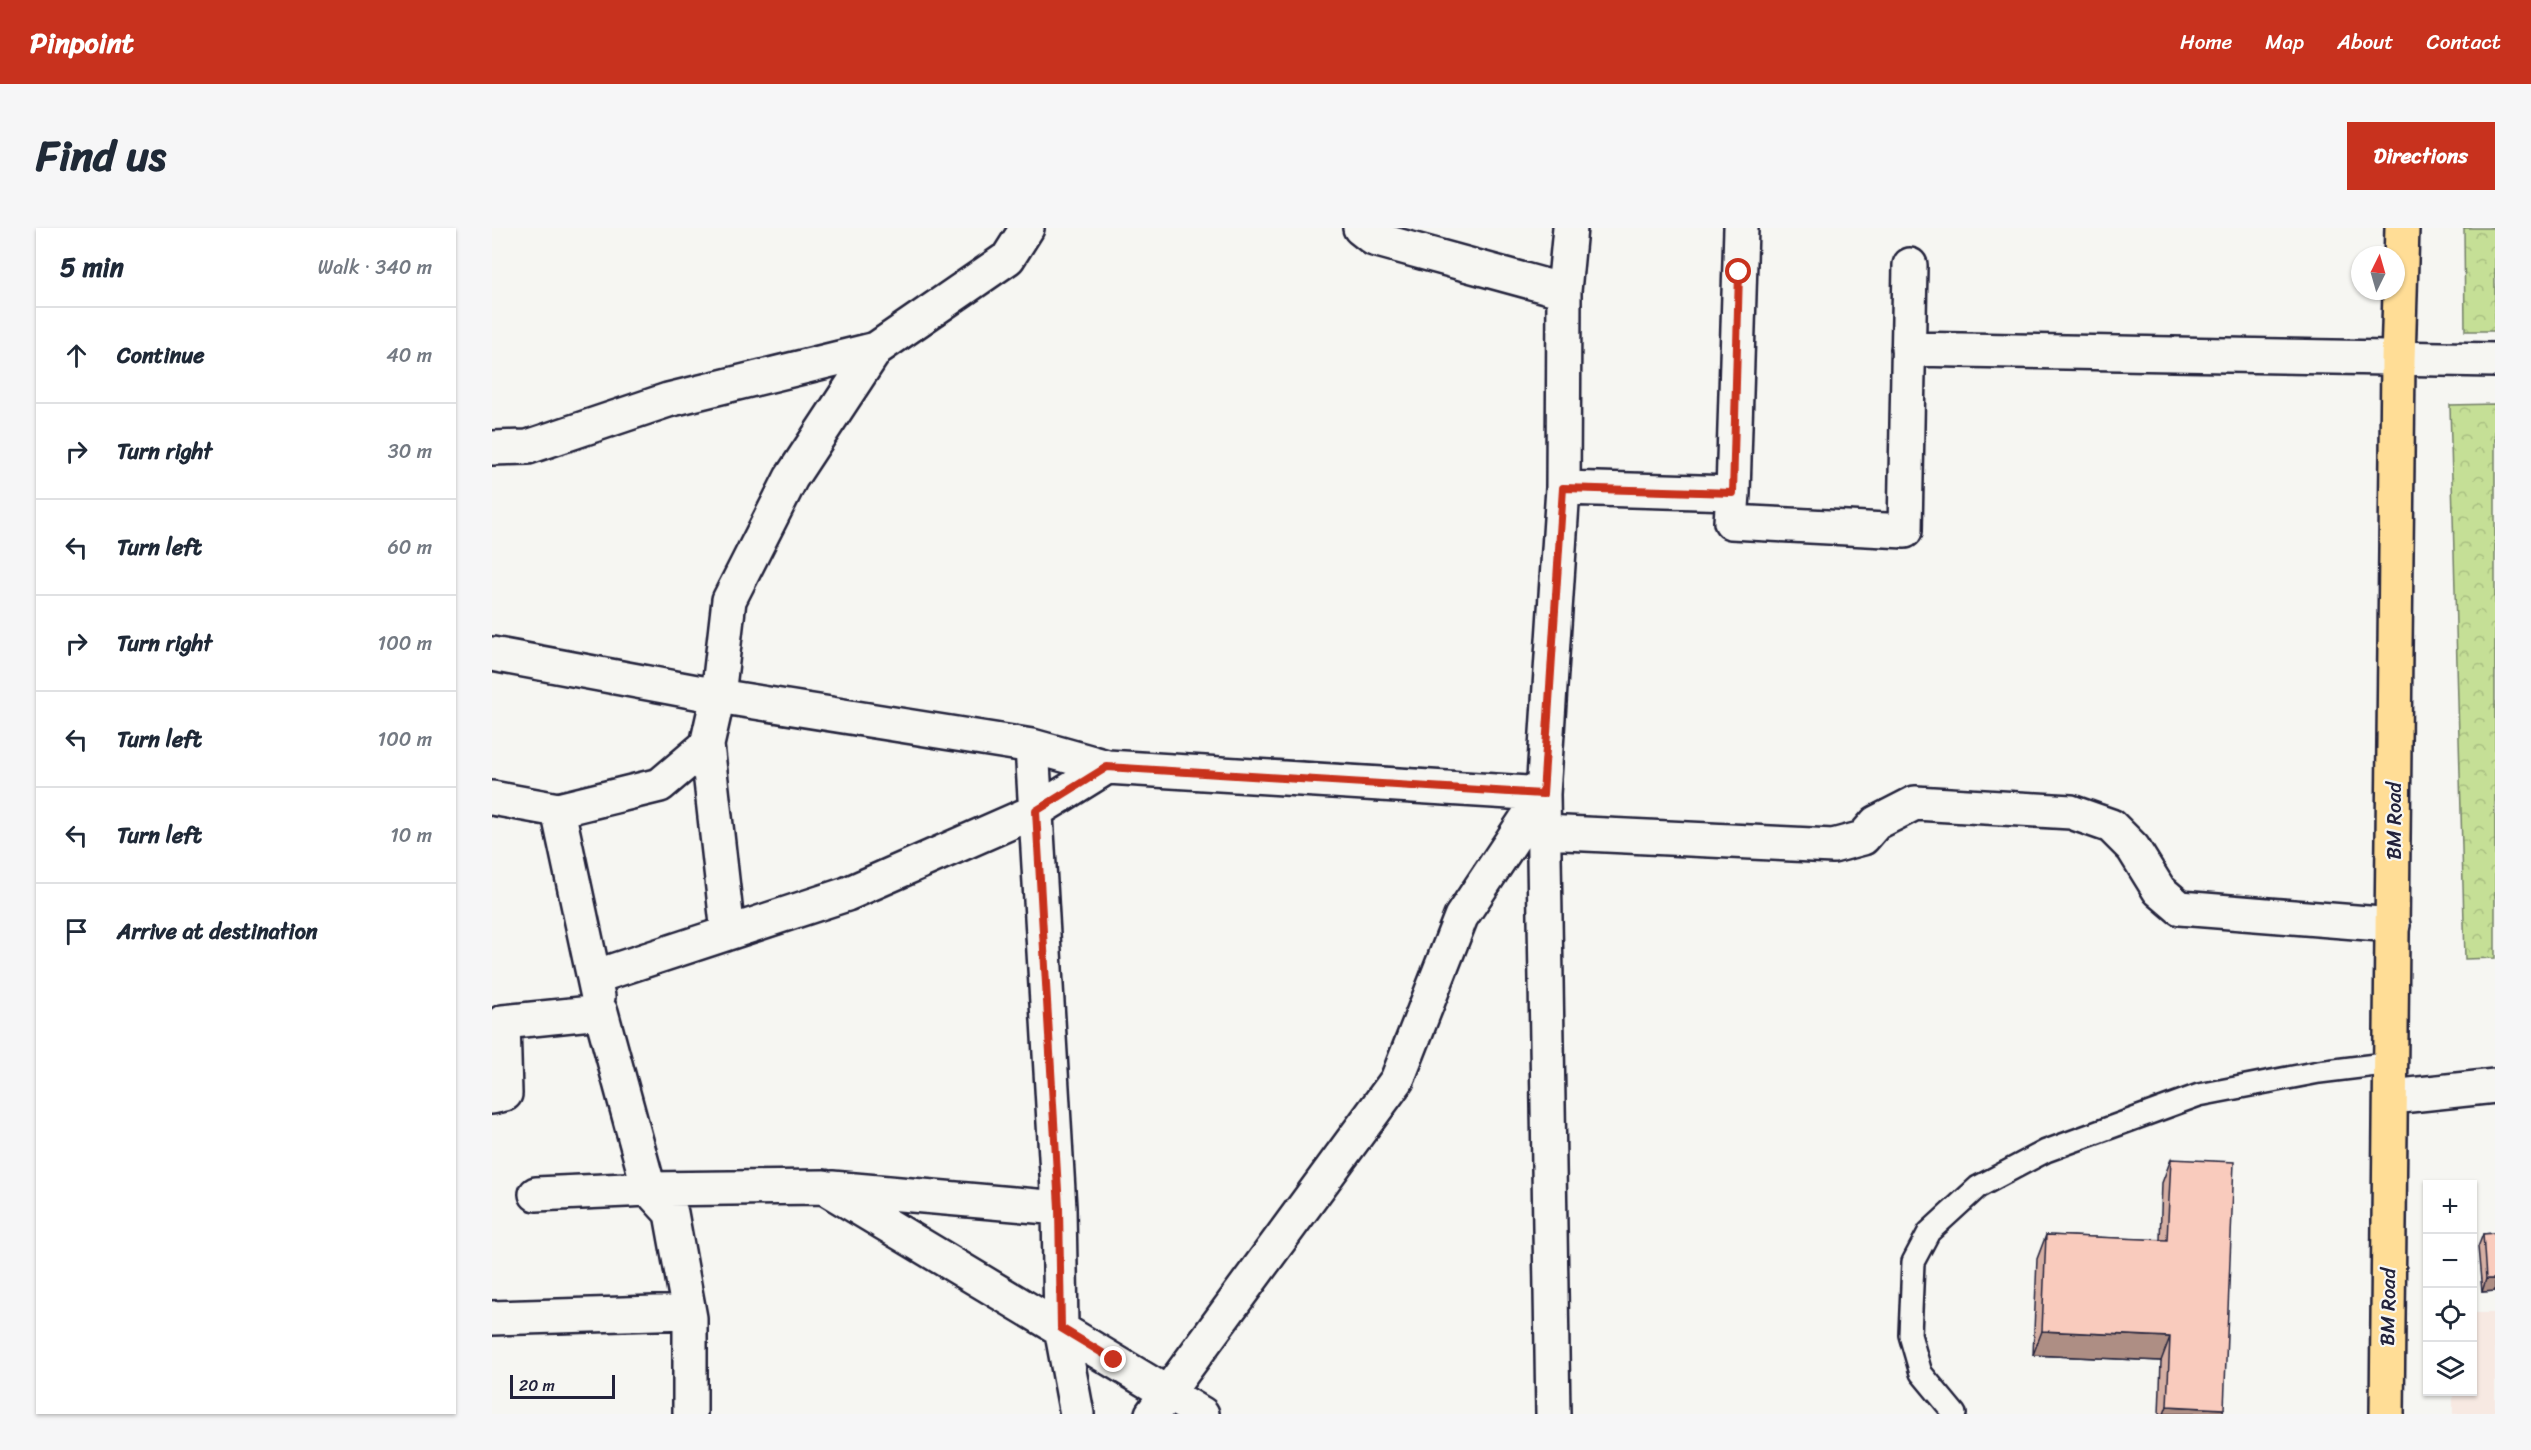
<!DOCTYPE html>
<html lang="en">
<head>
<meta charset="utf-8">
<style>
	body { margin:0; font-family:Sriracha,sans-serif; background:#f6f6f7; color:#1f2937 }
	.controls { position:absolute; right:18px; bottom:18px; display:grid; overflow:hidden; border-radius:0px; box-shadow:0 2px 4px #0004 }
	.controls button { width:54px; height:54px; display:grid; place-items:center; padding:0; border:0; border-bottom:2px solid #e0e1e3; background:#fff; color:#1f2937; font:30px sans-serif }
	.compass { position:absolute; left:1859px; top:18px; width:54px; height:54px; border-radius:50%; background:#fff; box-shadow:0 2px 4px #0004; rotate:5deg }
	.scale { position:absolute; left:18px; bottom:15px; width:105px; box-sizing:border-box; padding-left:6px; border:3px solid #22223b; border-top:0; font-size:16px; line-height:21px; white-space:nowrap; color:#22223b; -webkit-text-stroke:4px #f6f6f2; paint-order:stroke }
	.stop { position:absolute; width:18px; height:18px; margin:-14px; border:4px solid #c8321e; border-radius:50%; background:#fff }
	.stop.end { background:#c8321e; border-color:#fff; box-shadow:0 2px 6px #0008 }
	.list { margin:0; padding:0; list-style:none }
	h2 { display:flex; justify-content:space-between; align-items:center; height:78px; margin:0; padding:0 24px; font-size:26px }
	h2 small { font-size:20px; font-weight:400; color:#747a83 }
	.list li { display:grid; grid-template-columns:39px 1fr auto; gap:18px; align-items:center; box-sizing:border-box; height:96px; padding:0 24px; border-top:2px solid #e0e1e3 }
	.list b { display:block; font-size:22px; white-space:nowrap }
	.list em { font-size:20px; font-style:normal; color:#747a83 }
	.icon { flex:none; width:33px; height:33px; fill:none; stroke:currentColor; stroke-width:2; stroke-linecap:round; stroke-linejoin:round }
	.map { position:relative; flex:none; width:2003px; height:1186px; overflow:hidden; border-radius:0px }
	header { display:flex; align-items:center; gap:36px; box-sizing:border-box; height:84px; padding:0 30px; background:#c8321e; color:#fff }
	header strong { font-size:28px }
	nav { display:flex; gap:33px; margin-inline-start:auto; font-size:21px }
	.intro { display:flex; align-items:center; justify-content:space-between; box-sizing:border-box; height:144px; padding:0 36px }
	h1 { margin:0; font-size:42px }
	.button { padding:15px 27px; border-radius:0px; background:#c8321e; color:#fff; font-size:21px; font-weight:700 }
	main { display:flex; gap:36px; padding:0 36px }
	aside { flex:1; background:#fff; border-radius:0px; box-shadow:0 2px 4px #0004 }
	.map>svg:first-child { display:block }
	.built { fill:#f7e9e2 }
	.park { fill:url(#park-crowns); stroke:#748068; stroke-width:1.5 }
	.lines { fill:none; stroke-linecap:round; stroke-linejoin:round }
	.service-casing { stroke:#22223b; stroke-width:26 }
	.minor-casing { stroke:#22223b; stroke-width:38 }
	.primary-casing { stroke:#22223b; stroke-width:38 }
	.service { stroke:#f6f6f2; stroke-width:21 }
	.minor { stroke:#f6f6f2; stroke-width:33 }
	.primary { stroke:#ffdd96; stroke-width:33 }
	.wall { fill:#d6afa3; stroke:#22223b; stroke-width:1.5 }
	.shaded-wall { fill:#ae8e84; stroke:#22223b; stroke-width:1.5 }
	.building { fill:#f9cbbd; stroke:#22223b; stroke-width:1.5 }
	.route { stroke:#c8321e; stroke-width:8 }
	.labels { text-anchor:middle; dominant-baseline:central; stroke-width:4.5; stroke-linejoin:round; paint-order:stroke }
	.street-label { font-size:20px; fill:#22223b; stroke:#f6f6f2 }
</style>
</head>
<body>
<header>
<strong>Pinpoint</strong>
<nav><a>Home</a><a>Map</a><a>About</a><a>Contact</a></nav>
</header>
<div class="intro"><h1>Find us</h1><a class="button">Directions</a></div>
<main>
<aside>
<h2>5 min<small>Walk · 340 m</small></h2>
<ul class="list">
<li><svg class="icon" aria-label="ahead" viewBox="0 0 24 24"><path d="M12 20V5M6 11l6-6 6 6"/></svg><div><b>Continue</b></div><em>40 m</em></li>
<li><svg class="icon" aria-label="right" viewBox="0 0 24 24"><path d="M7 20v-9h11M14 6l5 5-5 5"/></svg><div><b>Turn right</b></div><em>30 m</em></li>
<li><svg class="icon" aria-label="left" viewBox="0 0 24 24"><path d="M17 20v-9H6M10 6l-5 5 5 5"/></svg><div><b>Turn left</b></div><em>60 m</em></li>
<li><svg class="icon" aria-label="right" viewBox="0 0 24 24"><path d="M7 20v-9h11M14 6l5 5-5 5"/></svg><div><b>Turn right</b></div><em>100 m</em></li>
<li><svg class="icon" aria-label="left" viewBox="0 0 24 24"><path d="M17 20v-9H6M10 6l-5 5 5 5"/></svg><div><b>Turn left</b></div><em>100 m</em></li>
<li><svg class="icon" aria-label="left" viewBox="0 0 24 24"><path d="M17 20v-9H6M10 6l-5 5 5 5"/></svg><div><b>Turn left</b></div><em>10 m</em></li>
<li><svg class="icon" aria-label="arrive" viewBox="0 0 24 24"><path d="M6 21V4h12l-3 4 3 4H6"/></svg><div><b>Arrive at destination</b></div></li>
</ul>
</aside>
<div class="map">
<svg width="2003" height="1186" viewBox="0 0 2003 1186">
	<defs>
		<pattern id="park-crowns" width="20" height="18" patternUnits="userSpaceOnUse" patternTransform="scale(1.5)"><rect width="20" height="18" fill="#c5df96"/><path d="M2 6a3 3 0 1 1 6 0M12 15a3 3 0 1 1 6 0" fill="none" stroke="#a9bf82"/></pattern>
	</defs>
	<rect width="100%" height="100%" fill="#f6f6f2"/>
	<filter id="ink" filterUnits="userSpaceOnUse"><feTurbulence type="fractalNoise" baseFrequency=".0167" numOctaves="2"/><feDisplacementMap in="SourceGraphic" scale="12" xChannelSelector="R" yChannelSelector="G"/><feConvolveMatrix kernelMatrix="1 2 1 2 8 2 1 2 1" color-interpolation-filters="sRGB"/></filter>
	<g filter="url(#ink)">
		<!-- built -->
		<path class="built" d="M1981 1085H2003V1186H1961V1164H1980Z"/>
		<!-- park -->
		<path class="park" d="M1972 0H2003V103H1973Z
			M2003 176V730L1973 731 1958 177Z"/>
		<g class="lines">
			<!-- service casing -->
			<g class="service-casing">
				<path id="service" d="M1463 1186 1429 1145 1418 1107 1421 1034 1437 1004 1486 959 1554 923 1707 867 1827 844 1900 835"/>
			</g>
			<!-- minor casing -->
			<g class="minor-casing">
				<path id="minor" d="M868 0 882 11 1072 63 1071 260 1051 566 1061 1186
					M1072 63 1078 0
					M1416 121 2003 132
					M0 220 36 219 176 172 384 121 516 30 535 0
					M1071 260 1241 265 1249 0
					M1241 265 1239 294 1413 303 1418 37
					M0 426 226 468 540 518 615 539 1051 566
					M215 517 236 705
					M540 518 567 980 569 1100 585 1186
					M0 570 66 582 106 769
					M66 582 168 557 215 517 226 468 237 372 299 250 384 121
					M1052 604 1341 618 1371 610 1384 595 1423 575 1579 584 1619 598 1641 620 1667 662 1688 680 1901 697
					M102 749 355 666 544 583 615 539
					M0 869 13 866 11 794 109 784 157 961 179 985 198 1090V1186
					M1899 869 2003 858
					M340 960 567 980
					M44 966 157 961 332 959 710 1186
					M0 1090 196 1084
					M660 1186 905 852 969 689 1051 566"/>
			</g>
			<!-- primary casing -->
			<g class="primary-casing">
				<path id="primary" d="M1895 1186 1906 132 1910 0"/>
			</g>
			<!-- service -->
			<use href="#service" class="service"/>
			<!-- minor -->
			<use href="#minor" class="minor"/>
			<!-- primary -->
			<use href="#primary" class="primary"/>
		</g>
		<!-- wall -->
		<path class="wall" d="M1679 931 1730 1186H1667L1669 1133 1541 1127 1545 1031 1554 1007 1668 1012 1670 955Z
			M2003 1005V1063L1990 1064 1986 1019 1991 1006Z"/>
		<!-- shaded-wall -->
		<path class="shaded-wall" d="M1994 1051H2003V1063L1990 1064Z
			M1550 1103 1678 1109 1669 1133 1541 1127Z
			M1675 1178 1732 1181 1730 1186H1672Z"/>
		<!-- building -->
		<path class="building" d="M1679 931 1742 934 1732 1181 1675 1178 1678 1109 1550 1103 1554 1007 1675 1012Z
			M2003 1005V1051H1994L1991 1006Z"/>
	</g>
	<g class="lines" filter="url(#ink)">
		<!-- route -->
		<path class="route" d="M622 1132 569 1100 567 980 544 583 615 539 1051 566 1071 260 1241 265 1247 44"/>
	</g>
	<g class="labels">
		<!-- street labels -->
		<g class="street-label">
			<text transform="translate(1902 593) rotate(-90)">BM Road</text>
			<text transform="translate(1896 1079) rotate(-89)">BM Road</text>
		</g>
	</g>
</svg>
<div class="controls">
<button>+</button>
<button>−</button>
<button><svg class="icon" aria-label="locate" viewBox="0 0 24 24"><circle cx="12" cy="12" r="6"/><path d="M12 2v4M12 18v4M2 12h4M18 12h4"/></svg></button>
<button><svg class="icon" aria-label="layers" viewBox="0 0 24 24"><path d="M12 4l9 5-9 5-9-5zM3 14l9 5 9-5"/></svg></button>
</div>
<svg class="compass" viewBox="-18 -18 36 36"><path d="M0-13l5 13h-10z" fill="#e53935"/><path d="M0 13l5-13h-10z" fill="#747a83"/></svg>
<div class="scale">20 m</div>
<div class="stop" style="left:1247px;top:44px"></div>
<div class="stop end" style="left:622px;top:1132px"></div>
</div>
</main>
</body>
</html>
